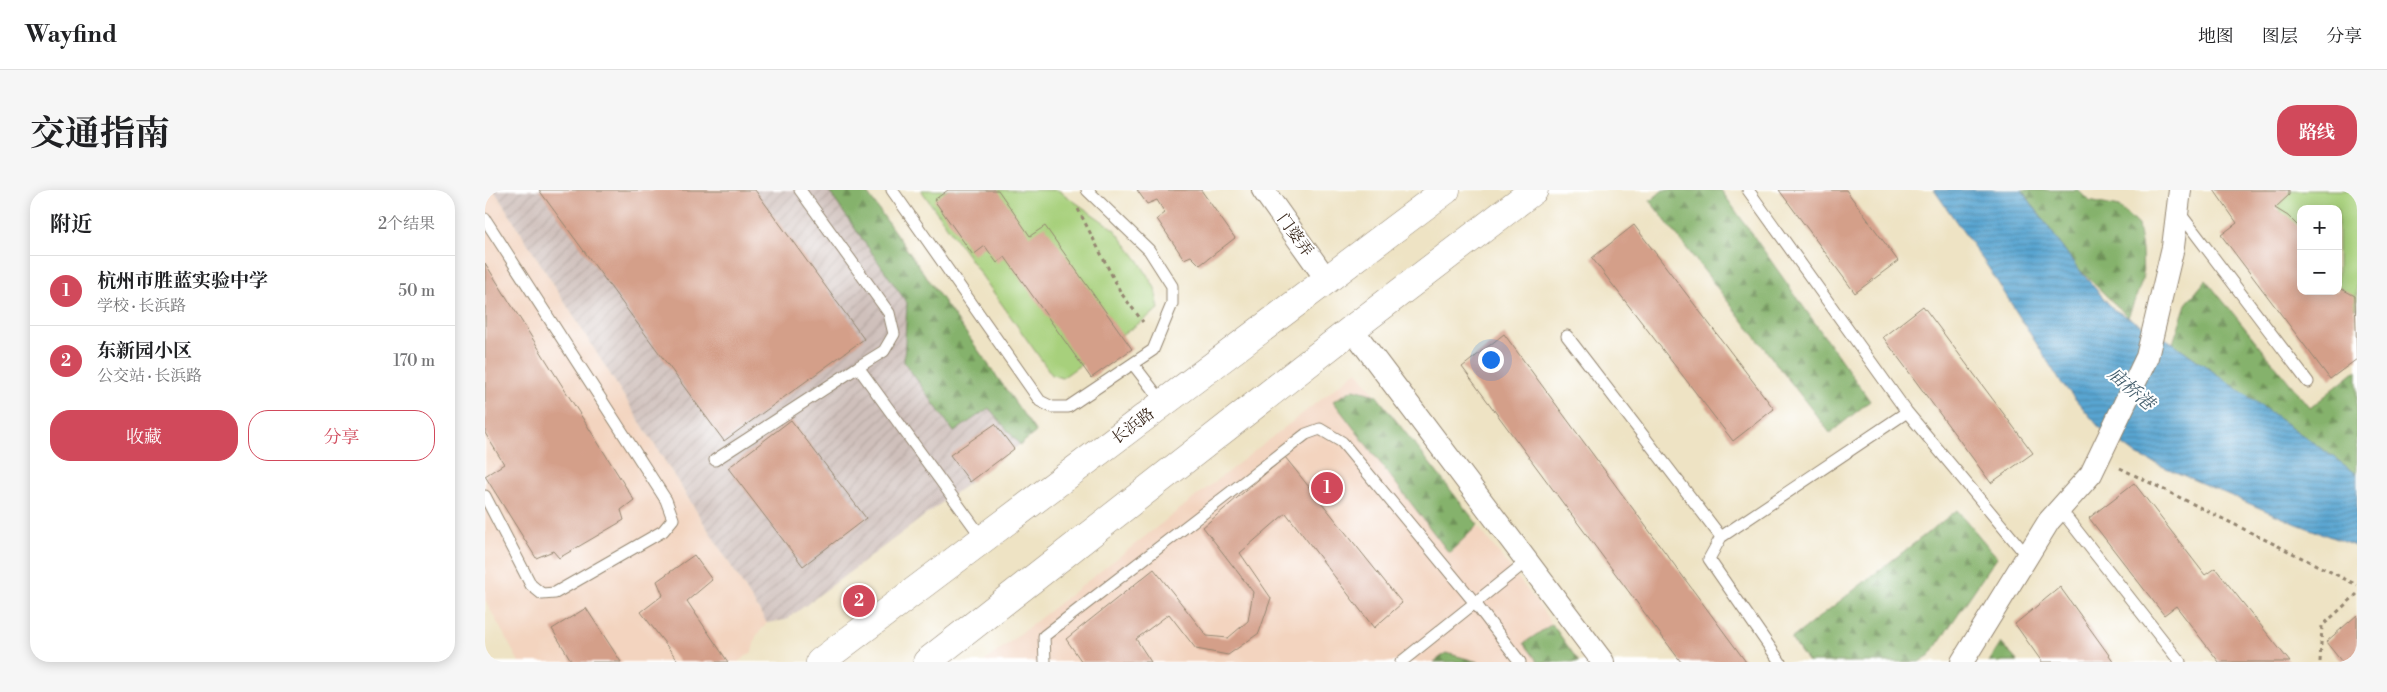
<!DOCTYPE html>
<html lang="zh">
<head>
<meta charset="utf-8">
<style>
	body { margin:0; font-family:"Libre Bodoni","Noto Serif SC",serif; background:#f6f6f6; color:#202124 }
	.controls { position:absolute; right:15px; top:15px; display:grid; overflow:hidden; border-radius:10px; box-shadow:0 2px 12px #0003 }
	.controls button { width:45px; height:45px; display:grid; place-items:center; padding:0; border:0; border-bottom:1px solid #e0e0e0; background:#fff; color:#202124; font:25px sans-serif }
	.you { position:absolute; left:1005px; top:169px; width:18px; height:18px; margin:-12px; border:4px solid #fff; border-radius:50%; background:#1a73e8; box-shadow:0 0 0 8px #1a73e833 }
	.badge { display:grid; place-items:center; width:32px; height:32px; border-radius:50%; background:#d1495b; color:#fff; font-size:16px; font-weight:700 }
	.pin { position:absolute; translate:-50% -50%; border:2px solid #fff; box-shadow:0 1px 5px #0006 }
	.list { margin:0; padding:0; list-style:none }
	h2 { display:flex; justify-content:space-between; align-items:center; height:65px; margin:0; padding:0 20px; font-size:21px }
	h2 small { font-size:16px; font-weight:400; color:#757577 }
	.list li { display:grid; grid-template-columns:32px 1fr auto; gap:15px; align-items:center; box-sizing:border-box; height:70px; padding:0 20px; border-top:1px solid #e0e0e0 }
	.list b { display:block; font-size:19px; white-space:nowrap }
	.list p { margin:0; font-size:16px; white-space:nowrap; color:#757577 }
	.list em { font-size:16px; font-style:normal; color:#757577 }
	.actions { display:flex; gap:10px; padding:15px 20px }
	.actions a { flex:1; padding:11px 0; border:1px solid #d1495b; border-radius:20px; text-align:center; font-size:18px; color:#d1495b }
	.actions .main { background:#d1495b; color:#fff }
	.map { position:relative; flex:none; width:1872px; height:472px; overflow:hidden; border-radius:20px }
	header { display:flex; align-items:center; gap:30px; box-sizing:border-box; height:70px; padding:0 25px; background:#fff; border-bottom:1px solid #e0e0e0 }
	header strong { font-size:24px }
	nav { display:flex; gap:28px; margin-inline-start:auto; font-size:18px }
	.intro { display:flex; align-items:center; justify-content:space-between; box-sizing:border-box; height:120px; padding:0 30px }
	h1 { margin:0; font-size:35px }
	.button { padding:12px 22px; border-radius:20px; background:#d1495b; color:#fff; font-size:18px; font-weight:700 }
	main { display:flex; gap:30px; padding:0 30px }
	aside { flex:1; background:#fff; border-radius:20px; box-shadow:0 2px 12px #0003 }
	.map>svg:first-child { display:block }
	.built { fill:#f3d4bf }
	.industrial { fill:url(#industrial-furrows) }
	.green { fill:#a7d07c; stroke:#717d4d }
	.forest { fill:url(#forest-firs); stroke:#606e45 }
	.water { fill:url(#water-rules); stroke:#4a6878 }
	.building { fill:#d49f89 }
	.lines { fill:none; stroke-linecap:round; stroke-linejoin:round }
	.lane-casing { stroke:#948671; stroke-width:13 }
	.street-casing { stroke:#948671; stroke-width:24 }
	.secondary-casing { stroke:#948671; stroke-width:29 }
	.path { stroke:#948671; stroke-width:3; stroke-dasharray:4 4; stroke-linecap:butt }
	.lane { stroke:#fff; stroke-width:11 }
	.street { stroke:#fff; stroke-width:22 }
	.secondary { stroke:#fff; stroke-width:28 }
	.labels { text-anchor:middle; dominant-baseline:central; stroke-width:4; stroke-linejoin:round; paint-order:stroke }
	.street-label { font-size:16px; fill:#3b2a1e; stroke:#fff }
	.water-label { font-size:18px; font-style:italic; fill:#48616f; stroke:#fff }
</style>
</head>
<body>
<header>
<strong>Wayfind</strong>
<nav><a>地图</a><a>图层</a><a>分享</a></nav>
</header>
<div class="intro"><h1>交通指南</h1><a class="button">路线</a></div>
<main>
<aside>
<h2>附近<small>2个结果</small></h2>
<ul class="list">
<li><span class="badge">1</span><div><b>杭州市胜蓝实验中学</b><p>学校 · 长浜路</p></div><em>50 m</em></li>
<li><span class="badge">2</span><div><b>东新园小区</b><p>公交站 · 长浜路</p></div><em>170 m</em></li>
</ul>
<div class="actions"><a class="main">收藏</a><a>分享</a></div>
</aside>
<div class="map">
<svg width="1872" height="472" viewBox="0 0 1872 472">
	<defs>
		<pattern id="industrial-furrows" width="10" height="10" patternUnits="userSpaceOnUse" patternTransform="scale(1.25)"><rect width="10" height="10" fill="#cfc0bb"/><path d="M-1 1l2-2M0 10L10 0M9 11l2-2" fill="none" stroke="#b3a5a0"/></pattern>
		<pattern id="forest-firs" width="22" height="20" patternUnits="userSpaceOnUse" patternTransform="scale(1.25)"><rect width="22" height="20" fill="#85b26c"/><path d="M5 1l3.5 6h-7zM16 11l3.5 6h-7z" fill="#6e9158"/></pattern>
		<pattern id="water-rules" width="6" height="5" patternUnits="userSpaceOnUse" patternTransform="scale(1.25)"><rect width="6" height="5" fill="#59a5d1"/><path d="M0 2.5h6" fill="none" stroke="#4b87a9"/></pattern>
	</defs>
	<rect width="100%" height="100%" fill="#fff"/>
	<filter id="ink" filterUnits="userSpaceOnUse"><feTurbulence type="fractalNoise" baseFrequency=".02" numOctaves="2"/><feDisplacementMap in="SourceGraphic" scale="10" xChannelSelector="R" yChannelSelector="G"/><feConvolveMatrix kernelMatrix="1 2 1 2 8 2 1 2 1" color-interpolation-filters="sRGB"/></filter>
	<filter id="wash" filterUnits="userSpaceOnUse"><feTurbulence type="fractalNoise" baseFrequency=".0096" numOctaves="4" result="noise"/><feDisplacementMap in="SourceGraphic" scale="20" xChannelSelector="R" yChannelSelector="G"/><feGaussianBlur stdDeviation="1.12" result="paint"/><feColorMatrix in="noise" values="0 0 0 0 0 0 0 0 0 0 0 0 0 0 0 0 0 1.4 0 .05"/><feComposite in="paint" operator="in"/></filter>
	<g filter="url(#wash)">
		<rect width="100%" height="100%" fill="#eee3c4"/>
		<!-- built -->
		<path class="built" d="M0 0H9L282 433 271 446 267 462 253 472H34L0 410Z
			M872 181 1054 415 1092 472H499Z"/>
		<!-- industrial -->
		<path class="industrial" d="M9 0H380L551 242 301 430 282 433Z"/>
		<!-- green -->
		<path class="green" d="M436 0H573L630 40 654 71 670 98 674 119 577 188 567 185Z
			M1779 0H1872V120L1853 96V19H1816V47Z"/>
		<!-- forest -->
		<path class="forest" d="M343 0H380L551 242 535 255 504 218 469 242 419 172 422 113Z
			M1178 0H1236L1385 211 1345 243 1165 11Z
			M1537 0H1593L1604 11 1634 17 1653 35 1657 60 1658 89 1643 127 1591 76Z
			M1721 90 1825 218 1872 180V284L1688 153 1701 114Z
			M869 199 891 205 993 335 964 363 848 211Z
			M1472 320 1512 367 1445 465 1434 472H1323L1306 449Z
			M1067 434 1094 472H1053L1039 453Z
			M1516 453 1533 472H1504Z
			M961 463 994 472H949Z"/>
		<!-- water -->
		<path class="water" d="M1449 0H1537L1591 76 1628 119 1688 153 1872 284V357L1812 334 1653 266 1614 237 1575 191 1505 80Z"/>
		<g id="blocks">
			<!-- building -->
			<path class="building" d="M54 0H270L379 149 239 251Z
				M463 0H513L545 46 560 36 647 159 606 188 520 67 512 73 500 56 488 65 449 10Z
				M652 0H716L750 48 715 75 706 66 699 69 672 29 680 23 672 10 662 14Z
				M1294 0H1361L1413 71 1370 103Z
				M1729 0H1804V5L1790 18 1803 26 1816 39V101H1853V97L1870 106 1872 169 1845 189 1736 45 1752 33Z
				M1149 35 1289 219 1248 251 1107 68Z
				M0 73 149 310 136 320 139 330 74 368 68 361 51 368 0 286 19 274 0 243Z
				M1438 116 1548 263 1506 293 1398 147Z
				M1019 144 1261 472H1196L977 177Z
				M306 230 381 328 318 376 243 278Z
				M510 234 529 259 485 292 465 265Z
				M800 267 917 413 889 438 801 323 755 363 786 408 774 443 743 465 711 459 684 424 651 449 666 472H597L581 449 669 379 722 446 743 448 763 431 768 402 718 337Z
				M1649 293 1720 385 1730 378 1805 472H1734L1691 416 1679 425 1604 328Z
				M209 365 227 390 202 411 243 472H194L156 422 178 405 172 391Z
				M1575 397 1629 472H1557L1530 434Z
				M101 418 136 472H87L67 439Z
				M1872 425V472H1857L1841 452Z"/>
		</g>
	</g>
	<g filter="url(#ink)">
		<use href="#blocks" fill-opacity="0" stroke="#948671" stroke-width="1"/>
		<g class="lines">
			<!-- lane casing -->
			<g class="lane-casing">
				<path id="lane" d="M315 0 404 123 409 144 399 161 373 177 498 349
					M407 0 555 211 567 217H583L668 160 687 114V96L664 60 602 0
					M1263 0 1422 222 1542 366
					M1694 22 1823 192
					M0 29 181 310 188 329 178 341 70 403 57 404 46 395 0 306
					M1082 146 1236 347
					M648 174 678 213
					M230 270 373 177
					M1575 319 1695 472
					M560 472 559 446 821 244 835 239 857 252 990 413 1035 472
					M916 472 1042 371
					M1295 472 1224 369 1236 347 1422 222"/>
			</g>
			<!-- street casing -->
			<g class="street-casing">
				<path id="street" d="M778 0 842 90
					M867 139 1118 472
					M1477 472 1564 331 1606 284 1662 167 1688 57 1695 0"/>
			</g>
			<!-- secondary casing -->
			<g class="secondary-casing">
				<path id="secondary" d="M335 472 961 0
					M442 472 867 139 1049 0"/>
			</g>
			<!-- path -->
			<path class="path" d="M593 19 636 103 658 132
				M1635 278 1872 395
				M1835 472 1837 436 1872 404"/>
			<!-- lane -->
			<use href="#lane" class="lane"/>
			<!-- street -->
			<use href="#street" class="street"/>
			<!-- secondary -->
			<use href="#secondary" class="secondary"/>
		</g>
	</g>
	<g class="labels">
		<!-- street labels -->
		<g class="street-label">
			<text transform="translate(810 45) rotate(54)">门婆弄</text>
			<text transform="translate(648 236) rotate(-37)">长浜路</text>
		</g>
		<!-- water labels -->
		<g class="water-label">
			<text transform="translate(1646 199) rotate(41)">庙桥港</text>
		</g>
	</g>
</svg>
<div class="controls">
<button>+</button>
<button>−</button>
</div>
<div class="you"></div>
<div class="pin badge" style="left:842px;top:298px">1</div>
<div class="pin badge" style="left:374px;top:411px">2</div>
</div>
</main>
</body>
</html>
